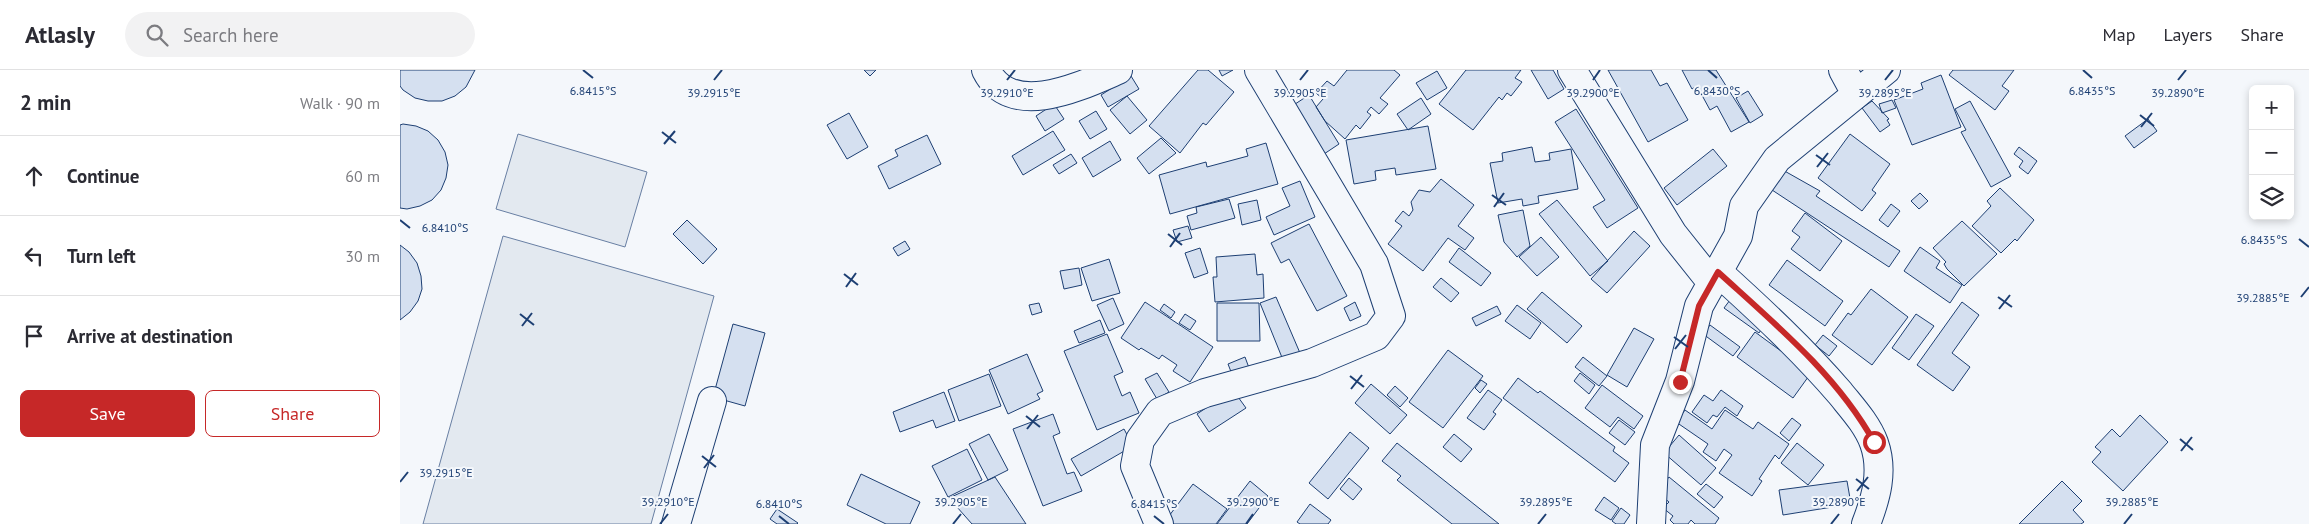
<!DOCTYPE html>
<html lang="en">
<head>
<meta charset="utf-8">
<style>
	body { margin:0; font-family:"PT Sans",sans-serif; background:#f2f2f3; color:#2b2b33 }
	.controls { position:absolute; right:15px; top:15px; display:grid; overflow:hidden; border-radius:8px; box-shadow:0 2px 8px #0003 }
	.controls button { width:45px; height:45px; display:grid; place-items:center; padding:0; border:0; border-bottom:1px solid #e1e1e2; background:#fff; color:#2b2b33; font:25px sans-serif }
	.stop { position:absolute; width:15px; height:15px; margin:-11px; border:4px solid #c62828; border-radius:50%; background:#fff }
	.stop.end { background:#c62828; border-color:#fff; box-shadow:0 1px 5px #0008 }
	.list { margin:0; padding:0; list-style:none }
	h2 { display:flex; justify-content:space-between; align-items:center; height:65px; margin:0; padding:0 20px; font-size:21px }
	h2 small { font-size:16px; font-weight:400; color:#7c7c81 }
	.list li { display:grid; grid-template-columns:32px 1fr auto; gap:15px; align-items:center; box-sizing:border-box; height:80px; padding:0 20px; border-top:1px solid #e1e1e2 }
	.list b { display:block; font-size:19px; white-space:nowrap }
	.list em { font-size:16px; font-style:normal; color:#7c7c81 }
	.actions { display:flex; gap:10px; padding:15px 20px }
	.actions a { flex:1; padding:11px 0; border:1px solid #c62828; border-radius:8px; text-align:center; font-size:18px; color:#c62828 }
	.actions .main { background:#c62828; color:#fff }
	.icon { flex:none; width:28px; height:28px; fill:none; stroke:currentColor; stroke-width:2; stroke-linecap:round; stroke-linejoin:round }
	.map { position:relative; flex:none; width:1909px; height:454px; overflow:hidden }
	header { display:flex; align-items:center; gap:30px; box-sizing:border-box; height:70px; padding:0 25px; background:#fff; border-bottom:1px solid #e1e1e2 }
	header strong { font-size:24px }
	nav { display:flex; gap:28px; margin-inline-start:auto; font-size:18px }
	.search { width:350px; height:45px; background:#f2f2f3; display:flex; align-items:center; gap:12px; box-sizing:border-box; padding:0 18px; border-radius:28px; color:#7c7c81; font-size:19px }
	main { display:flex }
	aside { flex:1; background:#fff }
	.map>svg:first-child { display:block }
	.green { fill:#e3e9f0; stroke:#687fa3 }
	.building { fill:#d5e0f0; stroke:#1d3f73 }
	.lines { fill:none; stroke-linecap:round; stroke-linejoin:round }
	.minor-casing { stroke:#1d3f73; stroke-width:30 }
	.minor { stroke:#f4f7fb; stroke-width:28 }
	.route { stroke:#c62828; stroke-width:6 }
	.ticks { fill:none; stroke:#1d3f73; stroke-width:2 }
	.ticks-label { font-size:12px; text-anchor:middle; fill:#1d3f73; stroke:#f4f7fb; stroke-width:4; stroke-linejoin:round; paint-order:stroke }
</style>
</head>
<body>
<header>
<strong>Atlasly</strong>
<div class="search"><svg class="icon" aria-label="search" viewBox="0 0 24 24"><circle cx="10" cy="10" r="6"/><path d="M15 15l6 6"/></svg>Search here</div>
<nav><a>Map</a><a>Layers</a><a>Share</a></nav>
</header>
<main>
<aside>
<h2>2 min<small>Walk · 90 m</small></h2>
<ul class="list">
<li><svg class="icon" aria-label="ahead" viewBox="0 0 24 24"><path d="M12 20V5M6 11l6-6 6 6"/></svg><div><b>Continue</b></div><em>60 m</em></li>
<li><svg class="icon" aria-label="left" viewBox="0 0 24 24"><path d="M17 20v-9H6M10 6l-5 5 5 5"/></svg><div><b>Turn left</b></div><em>30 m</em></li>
<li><svg class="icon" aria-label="arrive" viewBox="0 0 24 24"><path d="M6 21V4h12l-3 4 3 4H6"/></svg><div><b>Arrive at destination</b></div></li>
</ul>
<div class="actions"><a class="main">Save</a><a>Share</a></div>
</aside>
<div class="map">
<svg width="1909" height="454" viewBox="0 0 1909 454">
	<rect width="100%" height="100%" fill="#f4f7fb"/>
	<!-- green -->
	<path class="green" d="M118 64 247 102 225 177 96 139Z
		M103 166 314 226 251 454H23Z"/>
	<!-- building -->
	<path class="building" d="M0 0H75L66 17 55 26 42 31H28L15 28 3 20 0 16Z
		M464 0H476L470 6Z
		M798 0H808L834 22 806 55 803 53 780 83 749 56Z
		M819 0H833L822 6Z
		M947 0H994L1000 5 980 28 988 34 979 44 971 37 967 42 971 45 960 59 956 55 945 69 925 51 916 37 923 29 916 23 927 11 934 16Z
		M1066 0H1121L1115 8 1122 12 1111 26 1107 23 1102 30 1099 27 1073 60 1039 34Z
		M1131 0H1153L1164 19 1148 29Z
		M1208 0H1251L1260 16 1267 13 1288 50 1248 72Z
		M1282 0H1316L1349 52 1331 62 1317 36 1310 40 1297 16 1292 19Z
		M1553 0H1614L1602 16 1609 21 1595 40 1549 5Z
		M1037 1 1047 18 1027 30 1016 13Z
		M1541 5 1561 57 1512 75 1494 30 1523 19 1521 13Z
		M731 6 739 19 708 37 701 25Z
		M1348 21 1363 45 1350 53 1336 28Z
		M909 25 939 74 924 84 892 36Z
		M727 26 747 50 730 64 710 40Z
		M1021 28 1031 44 1008 60 997 44Z
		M1492 30 1496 38 1482 43 1479 34Z
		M1472 31 1489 49 1487 50 1490 55 1480 62 1462 38Z
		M1570 31 1611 106 1591 117 1561 62 1566 60 1555 39Z
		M654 34 664 49 645 61 636 46Z
		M1176 39 1238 138 1207 158 1193 137 1205 130 1155 52Z
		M696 41 707 59 690 69 679 51Z
		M449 43 468 77 447 89 427 55Z
		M1748 49 1757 61 1734 78 1725 66Z
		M3 54 16 56 28 61 38 70 45 82 48 95 46 108 41 120 32 130 20 136 7 139 0 138V55Z
		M1028 56 1036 99 996 105 995 98 975 101 976 110 954 114 946 70Z
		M653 61 665 80 623 105 612 86Z
		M1450 64 1490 94 1472 120 1476 123 1462 141 1418 108Z
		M527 65 541 94 489 119 478 96 498 86 495 80Z
		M761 68 776 83 749 104 737 88Z
		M710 71 721 90 693 107 682 88Z
		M866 73 878 114 770 144 759 105 806 92 807 97 848 86 846 79Z
		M1132 77 1135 92 1150 90 1149 83 1171 79 1178 119 1138 126 1139 133 1123 136 1122 129 1098 133 1090 93 1103 91 1102 83Z
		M1619 77 1637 91 1628 104 1619 97 1623 91 1614 84Z
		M1313 79 1327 96 1277 135 1264 118Z
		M671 84 677 93 659 104 653 95Z
		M1381 99 1420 121 1416 126 1500 181 1489 197 1369 118Z
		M1041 109 1074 135 1058 156 1074 168 1065 180 1048 168 1023 201 988 174 1002 156 995 151 1003 141 1009 146 1013 140 1011 132 1019 120 1030 122Z
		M900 111 915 147 874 165 866 147 890 136 882 118Z
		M1600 118 1634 150 1617 171 1615 169 1601 183 1572 156 1591 136 1587 131Z
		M1520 123 1528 131 1519 139 1511 131Z
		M829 129 835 148 791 160 787 146 797 143 796 137Z
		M857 130 861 150 842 155 838 134Z
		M1157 130 1208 191 1190 206 1139 144Z
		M1491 134 1500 141 1488 157 1479 150Z
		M1123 140 1130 176 1117 187 1104 172 1098 145Z
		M1405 143 1442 171 1420 201 1391 179 1400 167 1392 161Z
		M287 150 317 179 303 194 273 164Z
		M1562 151 1597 184 1564 216 1547 199 1544 194 1546 192 1533 178Z
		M909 154 947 226 917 241 889 189 881 193 871 173Z
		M788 156 792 168 777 172 773 160Z
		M1234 161 1250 176 1207 223 1191 209Z
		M1141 167 1159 187 1137 206 1119 187Z
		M505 171 510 179 498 186 493 178Z
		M0 175 9 182 17 193 21 206 22 219 18 231 10 242 0 250Z
		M1520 177 1540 191 1536 198 1562 215 1550 233 1504 201Z
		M800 178 808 203 794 208 785 183Z
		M1059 178 1091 203 1081 216 1049 192Z
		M855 184 857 205 863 204 864 228 815 232 813 207H817L816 187Z
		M709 189 720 223 692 231 681 198Z
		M1387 190 1443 231 1425 256 1369 215Z
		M679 198 682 215 664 219 660 201Z
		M1041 208 1059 223 1051 232 1033 217Z
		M1471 219 1508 247 1472 295 1432 265 1448 243 1451 245Z
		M1142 222 1182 256 1167 273 1127 239Z
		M876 227 900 283 883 290 860 233Z
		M713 228 724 254 709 261 697 235Z
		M1330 230 1365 254 1359 263 1324 238Z
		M745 232 813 277 790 312 773 301 777 295 762 285 759 289 741 278 739 280 721 268Z
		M955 232 961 246 950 251 944 238Z
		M1562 232 1579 245 1552 283 1570 297 1553 321 1517 295Z
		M639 233 642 242 632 245 629 235Z
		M817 233H859L860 271H817Z
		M764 234 775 242 771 248 760 240Z
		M1117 235 1141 253 1130 269 1105 251Z
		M1097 236 1101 244 1076 256 1072 248Z
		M785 244 796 251 790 260 779 253Z
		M1516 244 1534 256 1509 290 1492 278Z
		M700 250 705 263 679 273 674 261Z
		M333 254 365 263 345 336 313 327Z
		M1310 255 1340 277 1333 286 1303 264Z
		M1234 258 1254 269 1227 317 1207 305Z
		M1355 262 1411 303 1393 328 1337 287Z
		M707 264 723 302 714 306 722 326 730 322 739 343 697 360 664 281Z
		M1423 265 1437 276 1429 286 1415 275Z
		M1048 280 1083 306 1043 358 1009 332Z
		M627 284 643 321 637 324 640 329 608 344 589 300Z
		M845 287 852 306 835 312 828 294Z
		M1183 287 1207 306 1199 316 1175 297Z
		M757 303 769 322 757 329 745 309Z
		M1180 303 1195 315 1189 324 1174 311Z
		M589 304 601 336 559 351 548 320Z
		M1118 308 1138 323 1140 321 1215 377 1213 381 1229 393 1215 412 1103 328Z
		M1081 310 1087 314 1080 323 1075 318Z
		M971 314 1007 345 990 364 955 333Z
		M1202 315 1243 346 1234 359 1218 347 1210 357 1185 338Z
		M995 316 1008 328 1000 337 987 325Z
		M833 320 846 338 809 362 797 344Z
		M1088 320 1102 330 1093 342 1096 344 1084 360 1067 348Z
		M1321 320 1343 336 1337 346 1325 337 1317 347 1313 345 1307 353 1292 342 1304 325 1313 331Z
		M544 322 555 351 536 358 533 350 500 362 493 342Z
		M1285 340 1312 359 1325 340 1353 359 1358 352 1389 374 1379 389 1375 385 1359 409 1362 411 1352 426 1319 403 1332 385 1324 379 1316 391 1303 382 1308 374 1276 352Z
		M653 344 660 363 653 366 667 404 674 402 682 421 643 436 613 359Z
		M1740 345 1768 372 1723 421 1692 392 1701 382 1695 377 1712 359 1720 367Z
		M1392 348 1401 355 1389 371 1380 363Z
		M1219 350 1235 362 1225 375 1209 363Z
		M724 359 733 376 681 406 671 389Z
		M950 362 969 378 928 429 909 413Z
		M589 364 608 400 588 410 569 374Z
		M1054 364 1072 379 1061 392 1043 377Z
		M1279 365 1316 398 1301 415 1264 383Z
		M997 373 1099 454H1052L997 410 1001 406 982 391Z
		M1397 373 1424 395 1408 415 1381 393Z
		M567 379 582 410 548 427 532 396Z
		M461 404 520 432 510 454H486L447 435Z
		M595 407 626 454H572L549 428Z
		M1269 407 1319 448 1315 454H1295L1291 450 1288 454H1274L1270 450 1273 446 1263 438 1269 432 1257 422Z
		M949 408 962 419 953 430 940 419Z
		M850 411 868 426 847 454H817Z
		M1447 411 1451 434 1383 445 1379 420Z
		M1662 411 1682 431 1673 440 1684 452 1681 454H1619Z
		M793 414 827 439 816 454H763Z
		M1306 414 1323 427 1314 438 1297 424Z
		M1204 427 1219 438 1211 450 1195 440Z
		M910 434 931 450 928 454H900L897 452Z
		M1221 438 1230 445 1224 454H1216L1212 451Z
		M377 439 398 453 397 454H377L370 449Z"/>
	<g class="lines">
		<!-- minor casing -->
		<g class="minor-casing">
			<path id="minor" d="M586 0C611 50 681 16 718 0
				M1172 0 1273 164 1312 213
				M1443 0 1456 24
				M1318 202C1360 240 1402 279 1440 323 1452 338 1467 354 1474 373 1484 401 1476 428 1466 454
				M276 454 312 331
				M759 454 735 396 740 370 760 342 805 323 912 293 976 266 991 246 974 194 859 0
				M1251 454 1255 375 1280 311 1299 236 1338 166 1344 136 1377 89 1486 0"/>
		</g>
		<!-- minor -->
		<use href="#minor" class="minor"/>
	</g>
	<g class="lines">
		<!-- route -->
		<path class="route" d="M1280 312 1299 236 1318 202C1374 253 1437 305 1474 372"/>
	</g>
	<!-- ticks -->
	<path class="ticks" d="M183 0 193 8M1308 0 1317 8M1683 0 1692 8M314 10 322 0M607 10 615 0M900 10 908 0M1193 10 1200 0M1485 10 1493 0M1778 10 1786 0M1740 45 1754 56M1741 57 1752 43M262 62 276 73M264 74 275 61M1416 85 1430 95M1417 97 1428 83M1092 125 1106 135M1094 137 1104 123M0 150 10 158M768 164 782 175M1899 169 1909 177M770 177 780 163M444 204 458 215M446 217 456 203M1598 227 1612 237M1901 227 1909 217M1599 239 1610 225M120 244 134 255M122 256 132 243M1274 267 1288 277M1275 279 1286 265M950 306 964 317M951 319 962 305M626 346 640 357M627 359 638 345M1780 369 1793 380M1781 381 1792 367M302 386 316 397M304 398 314 385M1456 409 1469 419M0 412 8 402M1457 421 1468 407M379 446 389 454M754 446 764 454M260 454 268 444M553 454 561 444M846 454 853 444M1138 454 1146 444M1431 454 1439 444M1724 454 1732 444"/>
	<g class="ticks-label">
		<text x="193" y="25">6.8415°S</text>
		<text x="1317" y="25">6.8430°S</text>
		<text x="1692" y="25">6.8435°S</text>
		<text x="314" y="27">39.2915°E</text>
		<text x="607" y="27">39.2910°E</text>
		<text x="900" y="27">39.2905°E</text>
		<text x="1193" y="27">39.2900°E</text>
		<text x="1485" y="27">39.2895°E</text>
		<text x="1778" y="27">39.2890°E</text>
		<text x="45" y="162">6.8410°S</text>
		<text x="1864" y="174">6.8435°S</text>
		<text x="1863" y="232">39.2885°E</text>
		<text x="46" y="407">39.2915°E</text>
		<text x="268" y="436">39.2910°E</text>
		<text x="561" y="436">39.2905°E</text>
		<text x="853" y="436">39.2900°E</text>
		<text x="1146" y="436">39.2895°E</text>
		<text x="1439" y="436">39.2890°E</text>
		<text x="1732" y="436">39.2885°E</text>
		<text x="379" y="438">6.8410°S</text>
		<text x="754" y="438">6.8415°S</text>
	</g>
</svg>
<div class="controls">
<button>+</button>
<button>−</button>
<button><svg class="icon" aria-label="layers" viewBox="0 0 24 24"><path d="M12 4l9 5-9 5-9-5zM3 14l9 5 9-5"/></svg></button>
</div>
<div class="stop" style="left:1474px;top:372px"></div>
<div class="stop end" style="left:1280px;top:312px"></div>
</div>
</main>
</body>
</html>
